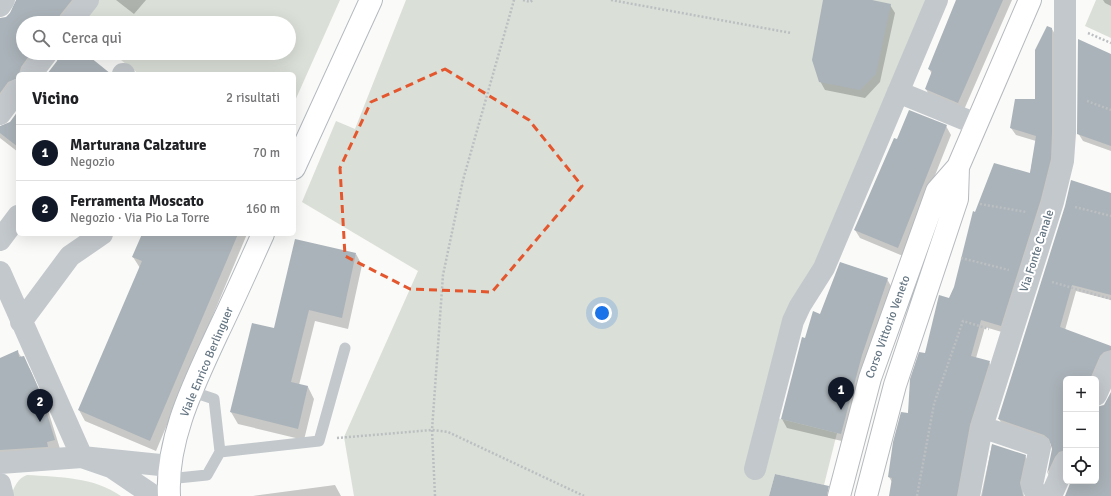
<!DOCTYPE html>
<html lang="it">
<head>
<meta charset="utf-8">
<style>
	body { margin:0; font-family:Signika,sans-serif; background:#f2f2f2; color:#202124 }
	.controls { position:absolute; right:12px; bottom:12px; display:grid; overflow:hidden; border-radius:6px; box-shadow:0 4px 16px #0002 }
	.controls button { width:36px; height:36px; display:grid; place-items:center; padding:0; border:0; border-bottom:1px solid #e0e0e0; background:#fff; color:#202124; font:20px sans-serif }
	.you { position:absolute; left:602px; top:313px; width:14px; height:14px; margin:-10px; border:3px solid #fff; border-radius:50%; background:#1a73e8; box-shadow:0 0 0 6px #1a73e833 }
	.badge { display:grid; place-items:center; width:26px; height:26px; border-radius:50%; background:#111827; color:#fff; font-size:13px; font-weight:700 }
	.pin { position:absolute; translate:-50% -33px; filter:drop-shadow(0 1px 2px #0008) }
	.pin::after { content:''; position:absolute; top:21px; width:14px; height:12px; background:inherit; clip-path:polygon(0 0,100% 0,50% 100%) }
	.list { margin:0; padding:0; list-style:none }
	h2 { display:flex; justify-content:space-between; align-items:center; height:52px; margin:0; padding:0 16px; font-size:17px }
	h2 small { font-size:13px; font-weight:400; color:#757577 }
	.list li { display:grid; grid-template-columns:26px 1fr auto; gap:12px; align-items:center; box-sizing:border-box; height:56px; padding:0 16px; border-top:1px solid #e0e0e0 }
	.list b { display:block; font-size:15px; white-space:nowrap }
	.list p { margin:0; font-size:13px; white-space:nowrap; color:#757577 }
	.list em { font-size:13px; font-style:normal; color:#757577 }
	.icon { flex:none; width:22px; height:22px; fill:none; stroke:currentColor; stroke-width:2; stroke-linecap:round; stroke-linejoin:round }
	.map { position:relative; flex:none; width:1111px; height:496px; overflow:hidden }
	.search { position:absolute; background:#fff; box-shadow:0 4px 16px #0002; left:16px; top:16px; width:280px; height:44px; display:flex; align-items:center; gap:10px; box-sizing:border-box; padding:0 14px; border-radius:22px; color:#757577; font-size:15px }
	.panel { position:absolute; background:#fff; box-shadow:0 4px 16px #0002; left:16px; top:72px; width:280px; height:164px; border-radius:6px }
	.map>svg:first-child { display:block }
	.green { fill:#dadfd7 }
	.shadow { fill:#0003 }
	.building { fill:#aab3b9 }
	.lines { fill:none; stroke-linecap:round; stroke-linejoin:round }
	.secondary-casing { stroke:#b3babf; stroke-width:24 }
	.primary-casing { stroke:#b5babe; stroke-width:24 }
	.path { stroke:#bbbfc2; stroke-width:2.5; stroke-dasharray:2 2; stroke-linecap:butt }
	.lane { stroke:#c3c8cc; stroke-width:11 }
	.street { stroke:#c3c8cc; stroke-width:22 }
	.secondary { stroke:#fff; stroke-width:22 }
	.primary { stroke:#fff; stroke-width:22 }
	.marked { fill:none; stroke:#e4572e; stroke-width:3; stroke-dasharray:8 5; stroke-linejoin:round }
	.labels { text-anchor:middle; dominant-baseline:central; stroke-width:4; stroke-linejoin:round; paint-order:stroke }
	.street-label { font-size:12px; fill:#657683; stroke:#fff }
</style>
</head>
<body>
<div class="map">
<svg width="1111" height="496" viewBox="0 0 1111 496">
	<rect width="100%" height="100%" fill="#fafaf8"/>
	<!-- green -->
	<path class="green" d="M98 0H340L294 103V74H139L112 53H289V23H80Z
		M406 0H937L824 268 769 416 837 433 824 485 775 474 769 496H354L344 437 418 271 302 202 336 121 355 129Z
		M1096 0H1111V38L1085 26Z
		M27 475C59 477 94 477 121 496H11C14 487 18 478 27 475Z"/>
	<!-- shadow -->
	<path class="shadow" d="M17 0H89L70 23H23V53H48L31 74H18V90L0 112V19L6 18 15 7Z
		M116 0H146L134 14Z
		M824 0H866L890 5 895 13 880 82 865 98 825 90 820 81Z
		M957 0H1012L963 112 931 99 926 89 932 74 929 69Z
		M1103 0H1111V6L1105 3Z
		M1052 29 1056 36 1054 167 1005 333 985 327 976 358 989 362 993 369 963 496H890L892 482 889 477 925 355 955 288 975 213 1030 174 1036 141 1016 135 1011 128 1036 100Z
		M1111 57V151L1083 141 1078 133Z
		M18 112V152L0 138V127L11 122Z
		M946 126 951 135 903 256 860 238 855 230 897 141Z
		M1111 194V300L1076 291 1065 330 1111 347V358L1096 379H1066V458L1052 479 1048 474 1053 449 1052 444 1003 426 999 419Z
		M143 234H247L156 451 85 421 79 410 140 268 133 257Z
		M356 254 362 265 348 329 315 321 299 385 308 387 314 399 304 440 238 424 231 412 275 329Z
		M887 279 892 288 846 442 787 428 782 419 806 339Z
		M17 351 30 369 47 407 61 452 0 464V359Z
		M992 445 1025 456 1029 463 1023 490 1024 496H981Z
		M335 485 341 496H253Z"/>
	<!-- building -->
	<path class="building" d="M16 0H72L60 15 58 23H23V53H31L21 67 18 78 8 82 0 93V18L6 17 10 13Z
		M823 0H872L891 4 876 74 860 90 819 82 812 60Z
		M956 0H1003L958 103 925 89 932 71 928 69Z
		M1047 26 1052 28V133L1051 159 1041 199 1001 326 981 320 971 356 990 361 970 425 957 496H889L892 478 888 477 893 442 901 412 908 413 910 379 919 352 925 353 939 295 949 298 954 287 973 211 975 212 994 163 1030 173 1036 136 1010 128 1015 99H1035V50Z
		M1078 39 1111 54V146L1077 134Z
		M59 53H85L111 74H47L57 61Z
		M909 110 947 125 898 248 854 230 894 138 897 139Z
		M18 111V147L0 133V126L10 122Z
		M1071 180 1111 193V295L1072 285 1060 327 1111 346V350L1104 352 1100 356 1090 379H1066V450L1059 452 1055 457 1047 474 1052 449 1049 439 1044 435 998 419 1065 206Z
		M142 234H238L150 441 78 410 142 261 132 257Z
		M295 239 356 253 342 318 309 310 291 382 308 386 298 429 230 412 252 323 274 328Z
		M840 262 888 278 862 355 841 434 781 419 802 337 805 338 813 311 820 314Z
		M18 350 19 357 24 356 41 394 55 440 47 442 48 447H46L0 450V358Z
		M1111 392V496H1065L1071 481H1096V407L1104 405Z
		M992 444 1026 455 1020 483 1023 496H982Z
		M775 474 829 486 827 496H769Z"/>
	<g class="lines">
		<!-- secondary casing -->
		<g class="secondary-casing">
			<path id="secondary" d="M294 168 371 0
				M169 496C166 439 194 384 217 334 233 301 248 267 263 234"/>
		</g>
		<!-- primary casing -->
		<g class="primary-casing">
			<path id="primary" d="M839 496 870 378 937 191 958 167 1030 0
				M866 496 895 385 957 199 958 167"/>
		</g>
		<!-- path -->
		<path class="path" d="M523 0 530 2 533 0
			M611 0 791 33
			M1088 33 1111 43
			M1087 101 1111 110
			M980 204 1026 212
			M1075 207 1111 216
			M961 258 1009 270
			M1052 282 1111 299
			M337 438 432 430 448 432 584 496
			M435 496 432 430 443 275 463 180 514 0
			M917 496 934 404 963 321 989 329"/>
		<!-- lane -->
		<path class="lane" d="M193 392 214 399 220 452
			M168 479 207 475 220 452 319 441 345 348"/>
		<!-- street -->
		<path class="street" d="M0 6 4 0
			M70 23 88 0
			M31 74 47 53
			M123 74H124
			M898 92 976 124
			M0 114 18 90
			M0 240 18 216
			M0 272 82 457 111 467 154 496
			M21 322 70 256 102 234
			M1096 395 1111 362
			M982 427 1040 447 1032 485 1037 496
			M0 463 82 457 170 466
			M755 469 793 321 800 306 824 268 937 0
			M0 484 3 496
			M969 496 982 427 1053 202 1063 161 1065 133V0
			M1051 496 1066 462"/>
		<!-- secondary -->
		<use href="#secondary" class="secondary"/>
		<!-- primary -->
		<use href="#primary" class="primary"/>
	</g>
	<!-- marked area -->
	<path class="marked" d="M445 69 529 120 582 186 492 292 410 289 345 256 340 168 371 102Z"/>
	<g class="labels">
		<!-- street labels -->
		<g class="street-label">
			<text transform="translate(1037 251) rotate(-72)">Via Fonte Canale</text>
			<text transform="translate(888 327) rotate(-70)">Corso Vittorio Veneto</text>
			<text transform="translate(207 362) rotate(-67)">Viale Enrico Berlinguer</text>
		</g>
	</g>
</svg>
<div class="controls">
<button>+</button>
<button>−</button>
<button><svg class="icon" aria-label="locate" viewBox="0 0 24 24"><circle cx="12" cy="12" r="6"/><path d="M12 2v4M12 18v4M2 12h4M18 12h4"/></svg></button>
</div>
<div class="you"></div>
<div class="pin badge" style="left:841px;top:410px">1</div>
<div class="pin badge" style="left:40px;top:422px">2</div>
<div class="search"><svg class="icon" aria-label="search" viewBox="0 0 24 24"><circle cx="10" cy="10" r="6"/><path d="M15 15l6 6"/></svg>Cerca qui</div>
<section class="panel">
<h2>Vicino<small>2 risultati</small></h2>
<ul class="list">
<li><span class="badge">1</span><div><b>Marturana Calzature</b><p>Negozio</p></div><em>70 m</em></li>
<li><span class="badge">2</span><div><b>Ferramenta Moscato</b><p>Negozio · Via Pio La Torre</p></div><em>160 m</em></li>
</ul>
</section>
</div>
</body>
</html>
